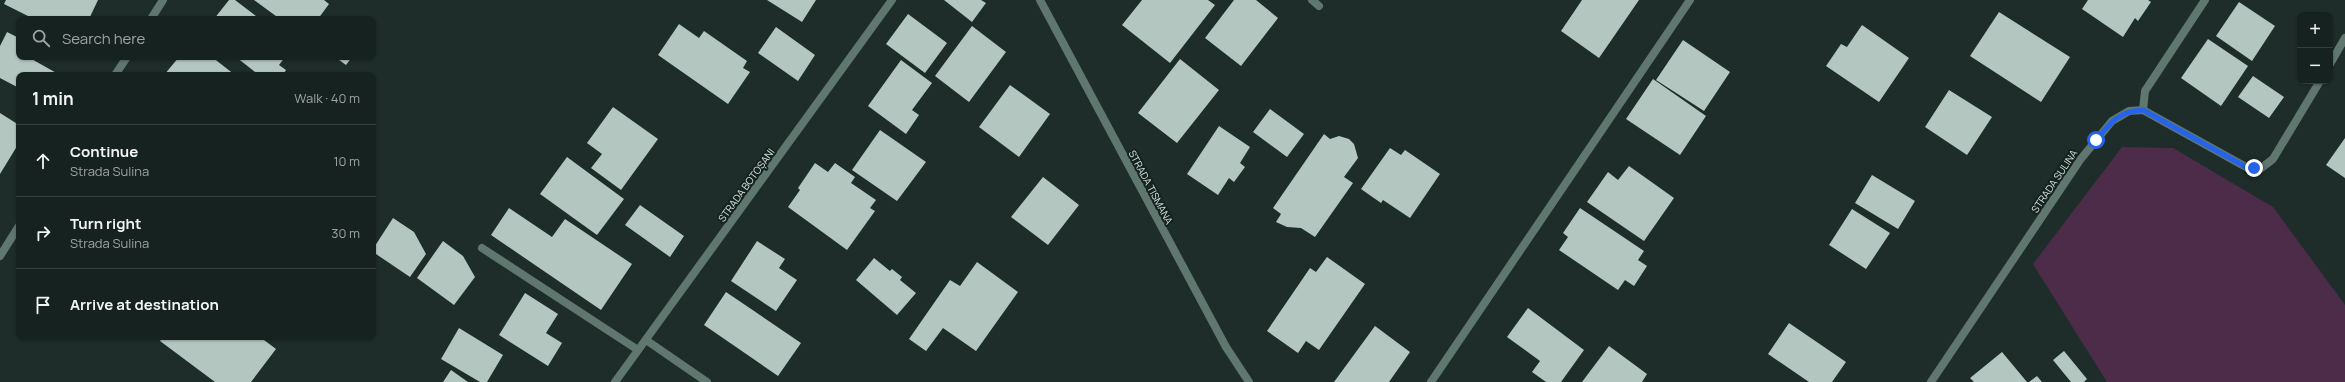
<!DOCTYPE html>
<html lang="en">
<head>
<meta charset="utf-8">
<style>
	body { margin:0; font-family:Manrope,sans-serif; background:#1f2a28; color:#f1f3f6 }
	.controls { position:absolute; right:12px; top:12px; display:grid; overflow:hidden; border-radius:8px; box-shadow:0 1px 3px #0004 }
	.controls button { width:36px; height:36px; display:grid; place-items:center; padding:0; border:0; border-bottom:1px solid #353f3d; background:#16221f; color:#f1f3f6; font:20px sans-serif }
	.stop { position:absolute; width:12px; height:12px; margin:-9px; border:3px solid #2563eb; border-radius:50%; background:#fff }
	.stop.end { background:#2563eb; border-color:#fff; box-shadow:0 1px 4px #0008 }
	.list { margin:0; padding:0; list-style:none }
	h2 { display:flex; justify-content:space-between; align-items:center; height:52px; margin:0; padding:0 16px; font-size:17px }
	h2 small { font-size:13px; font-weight:400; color:#9ea4a4 }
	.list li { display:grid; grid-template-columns:26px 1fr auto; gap:12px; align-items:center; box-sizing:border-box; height:72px; padding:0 16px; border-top:1px solid #353f3d }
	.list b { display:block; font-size:15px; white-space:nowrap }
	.list p { margin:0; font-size:13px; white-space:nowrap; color:#9ea4a4 }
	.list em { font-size:13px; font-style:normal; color:#9ea4a4 }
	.icon { flex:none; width:22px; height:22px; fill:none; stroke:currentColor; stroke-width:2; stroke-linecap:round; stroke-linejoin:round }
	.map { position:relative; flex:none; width:2345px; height:382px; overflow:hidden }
	.search { position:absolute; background:#16221f; box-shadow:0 1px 3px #0004; left:16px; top:16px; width:360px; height:44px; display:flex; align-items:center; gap:10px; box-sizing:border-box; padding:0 14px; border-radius:8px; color:#9ea4a4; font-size:15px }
	.panel { position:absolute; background:#16221f; box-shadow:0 1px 3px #0004; left:16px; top:72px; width:360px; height:268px; border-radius:8px }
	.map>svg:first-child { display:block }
	.green { fill:#4d2c4a }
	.building { fill:#b3c6bf }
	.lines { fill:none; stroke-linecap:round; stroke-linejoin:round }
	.minor { stroke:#5f776f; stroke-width:8 }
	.route { stroke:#2563eb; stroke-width:5 }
	.labels { text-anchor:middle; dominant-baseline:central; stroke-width:4; stroke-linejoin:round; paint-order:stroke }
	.street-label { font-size:10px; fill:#d9e2df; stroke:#14231f }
</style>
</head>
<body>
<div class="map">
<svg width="2345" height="382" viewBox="0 0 2345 382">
	<rect width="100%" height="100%" fill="#1e2d29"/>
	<!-- green -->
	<path class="green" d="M2122 147 2173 148 2273 207 2345 305V382H2107L2033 264Z"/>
	<!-- building -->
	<path class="building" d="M6 0H98L89 19H34L4 4Z
		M229 0H235L260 19H214Z
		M254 0H324L329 4 318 19H280Z
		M767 0H816L802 22Z
		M944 0H981L986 3 972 22Z
		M1142 0H1208L1215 5 1170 63 1122 25Z
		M1234 0H1256L1278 18 1241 66 1205 38Z
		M1582 0H1639L1599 58 1561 31Z
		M2088 0H2148L2151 2 2138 21 2135 18 2123 37 2082 9Z
		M2239 2 2275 26 2252 61 2216 36Z
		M1999 12 2070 57 2041 102 1970 56Z
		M908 14 947 43 925 73 886 44Z
		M679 24 699 38 704 31 747 61 743 68 750 72 728 104 658 55Z
		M1862 25 1909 58 1879 102 1826 66 1841 44 1847 47Z
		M972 26 1006 52 969 102 935 76Z
		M776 27 815 55 798 81 758 53Z
		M7 32 19 38V57H28L60 75H19V88L0 78V46Z
		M2208 39 2248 66 2221 106 2181 78Z
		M1683 40 1730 72 1704 111 1656 80Z
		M179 57H212L235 75H164Z
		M236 57H285L279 65 286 70 283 75H259Z
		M335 57H352L346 65Z
		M1180 59 1219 90 1177 143 1138 113Z
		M901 60 932 83 912 110 919 115 906 134 868 106Z
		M2253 76 2284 97 2269 118 2238 97Z
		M1653 79 1706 116 1680 155 1626 119Z
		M1010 85 1050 114 1019 157 979 127Z
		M1949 90 1992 117 1967 155 1925 127Z
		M613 107 658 139 621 190 591 168 602 154 587 143Z
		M1270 109 1304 134 1287 157 1253 132Z
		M0 113 19 125V143L0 174Z
		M1219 126 1250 147 1240 163 1245 167 1234 182 1229 178 1218 195 1187 174Z
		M880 130 926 162 897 201 852 170Z
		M1324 134 1330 139 1339 136 1349 139 1354 144 1358 158 1344 177 1353 183 1315 237 1301 228 1287 227 1276 222 1281 214 1273 208Z
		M2345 138V178L2326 165Z
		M1390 148 1401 155 1405 150 1440 174 1410 218 1383 200 1381 203 1361 189Z
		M567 157 624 199 597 235 540 194Z
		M815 163 828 172 835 163 855 177 851 183 876 200 870 208 875 211 847 250 788 207 800 190 798 188Z
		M1629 166 1674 198 1644 241 1587 202 1608 172 1618 180Z
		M1872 175 1915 201 1898 229 1855 203Z
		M1043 177 1079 205 1048 245 1011 217Z
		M640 205 684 236 670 257 625 225Z
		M509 208 552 237 565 219 632 264 601 310 491 235Z
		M1580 208 1644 251 1638 260 1647 266 1634 286 1625 280 1618 290 1559 250 1568 237 1563 233Z
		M1852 209 1890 233 1866 269 1829 245Z
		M393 218 414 232 426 254 410 277 373 252V249Z
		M443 241 463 256 475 277 454 305 417 278Z
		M757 241 785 259 779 268 797 280 776 311 731 281Z
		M1327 257 1365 284 1319 350 1306 341 1298 353 1267 331 1310 268 1316 272Z
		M874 258 890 271 892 269 902 277 900 280 916 293 897 315 856 280Z
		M977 262 1018 292 976 351 943 328 926 351 909 339 950 280 960 286Z
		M726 292 801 343 778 376 704 325Z
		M525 293 558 314 546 333 562 343 548 366 499 335Z
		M1528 308 1584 350 1561 382H1546L1532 372 1540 361 1507 337Z
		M1789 323 1846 362 1832 382H1809L1768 354Z
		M1375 326 1410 352 1389 382H1334Z
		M459 328 503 355 487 382H480L441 359Z
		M163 337H260L276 349 251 382H215L160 341Z
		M1609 346 1647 374 1642 382H1582Z
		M2064 351 2087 379 2084 382H2071L2053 360Z
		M2002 352 2027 382H1974L1970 378Z
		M451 370 468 382H443Z
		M2037 376 2042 382H2029Z"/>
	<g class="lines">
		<!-- minor -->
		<path class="minor" d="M1040 0 1226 347 1249 382
			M1312 0 1319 6
			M151 19 163 0
			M2330 64 2345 38
			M115 75 127 57
			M2143 110 2145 91 2205 0
			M482 248 638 350
			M0 256 19 226
			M646 340 707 382
			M615 382 892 0
			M1431 382 1690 0
			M1931 382 2080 160 2112 121 2129 111 2143 110 2246 167 2260 169 2273 159 2320 81"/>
	</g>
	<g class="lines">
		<!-- route -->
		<path class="route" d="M2096 140C2111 122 2119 111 2143 110L2246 167 2254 168"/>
	</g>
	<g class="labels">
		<!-- street labels -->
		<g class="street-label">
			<text transform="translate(2054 181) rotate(-56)">STRADA SULINA</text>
			<text transform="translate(746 185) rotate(-54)">STRADA BOTOȘANI</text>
			<text transform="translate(1151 187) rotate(62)">STRADA TISMANA</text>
		</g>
	</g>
</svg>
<div class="controls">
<button>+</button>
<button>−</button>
</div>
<div class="stop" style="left:2096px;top:140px"></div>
<div class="stop end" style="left:2254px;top:168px"></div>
<div class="search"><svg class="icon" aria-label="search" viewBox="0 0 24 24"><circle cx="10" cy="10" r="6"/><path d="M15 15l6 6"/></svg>Search here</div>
<section class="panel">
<h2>1 min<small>Walk · 40 m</small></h2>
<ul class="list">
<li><svg class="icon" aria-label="ahead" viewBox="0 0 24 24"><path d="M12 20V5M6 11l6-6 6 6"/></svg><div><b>Continue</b><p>Strada Sulina</p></div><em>10 m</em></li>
<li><svg class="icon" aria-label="right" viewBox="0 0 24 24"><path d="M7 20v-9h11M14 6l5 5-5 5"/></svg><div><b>Turn right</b><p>Strada Sulina</p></div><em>30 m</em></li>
<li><svg class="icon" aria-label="arrive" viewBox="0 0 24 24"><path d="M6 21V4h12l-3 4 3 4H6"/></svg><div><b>Arrive at destination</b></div></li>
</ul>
</section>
</div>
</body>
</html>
